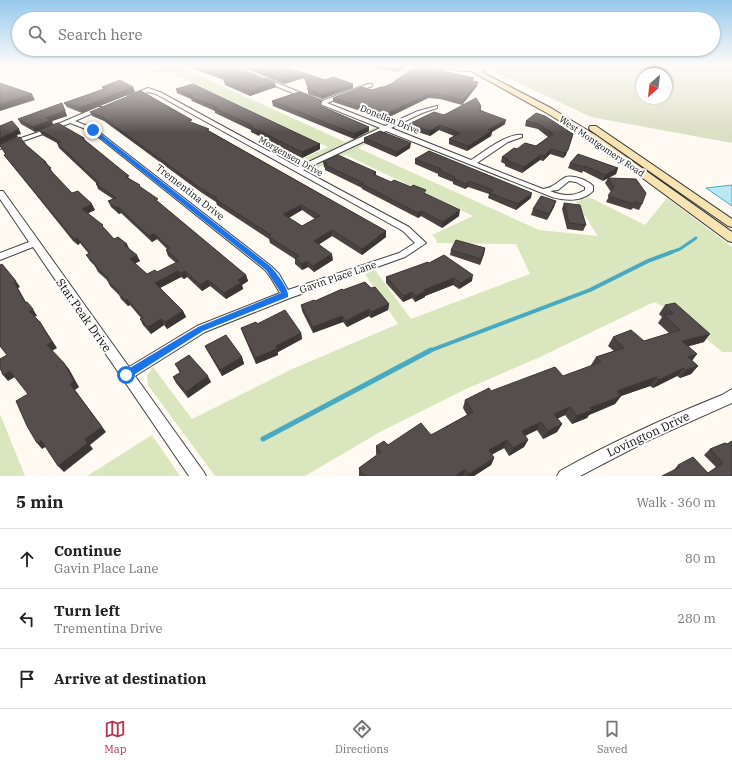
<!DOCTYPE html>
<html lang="en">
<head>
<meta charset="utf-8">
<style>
	body { margin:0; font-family:"IBM Plex Serif",serif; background:#f2f2f2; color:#222 }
	.compass { position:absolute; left:636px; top:68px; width:36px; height:36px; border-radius:50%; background:#fff; box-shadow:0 1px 3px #0004; rotate:208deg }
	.stop { position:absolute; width:12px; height:12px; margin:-9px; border:3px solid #1a73e8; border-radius:50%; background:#fff }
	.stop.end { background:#1a73e8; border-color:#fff; box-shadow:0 1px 4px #0008 }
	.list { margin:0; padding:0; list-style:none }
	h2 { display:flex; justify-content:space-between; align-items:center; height:52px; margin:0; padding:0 16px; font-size:17px }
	h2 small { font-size:13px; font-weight:400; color:#767676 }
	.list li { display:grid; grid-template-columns:26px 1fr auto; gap:12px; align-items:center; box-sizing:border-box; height:60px; padding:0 16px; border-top:1px solid #e0e0e0 }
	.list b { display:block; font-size:15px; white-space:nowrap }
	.list p { margin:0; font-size:13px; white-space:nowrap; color:#767676 }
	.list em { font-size:13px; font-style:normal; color:#767676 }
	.icon { flex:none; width:22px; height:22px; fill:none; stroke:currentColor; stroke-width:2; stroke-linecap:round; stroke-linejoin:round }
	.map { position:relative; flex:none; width:732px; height:476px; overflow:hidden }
	.search { position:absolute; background:#fff; box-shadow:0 1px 3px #0004; left:12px; right:12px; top:12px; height:44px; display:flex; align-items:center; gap:10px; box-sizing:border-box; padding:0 14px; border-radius:22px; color:#767676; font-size:15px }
	.sheet { height:232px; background:#fff }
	nav { display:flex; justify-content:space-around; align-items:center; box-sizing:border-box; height:56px; border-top:1px solid #e0e0e0; background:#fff; font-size:11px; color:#767676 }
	nav a { display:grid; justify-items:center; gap:2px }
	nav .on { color:#b43251 }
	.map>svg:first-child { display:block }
	.green { fill:#dae6bd }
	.cemetery { fill:#dbdfc3; fill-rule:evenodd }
	.water { fill:#bae7f1; stroke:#47a9c2 }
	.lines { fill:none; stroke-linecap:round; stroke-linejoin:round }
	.stream-far2 { stroke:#47a9c2; stroke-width:3 }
	.stream-far1 { stroke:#47a9c2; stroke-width:4 }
	.stream { stroke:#47a9c2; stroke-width:5 }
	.street-casing { stroke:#424242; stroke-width:2 }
	.secondary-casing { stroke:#313131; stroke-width:2 }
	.street { fill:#fff; fill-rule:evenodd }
	.secondary { fill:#f8e3b2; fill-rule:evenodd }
	.wall { fill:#4a4341; fill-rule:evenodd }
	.shaded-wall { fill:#3c3735 }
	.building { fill:#564e4c; stroke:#3c3735; fill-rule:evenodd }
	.route { fill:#1a73e8 }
	.labels { text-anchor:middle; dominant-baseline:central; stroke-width:4; stroke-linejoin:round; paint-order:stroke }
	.far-street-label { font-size:9px; fill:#0f0f0f; stroke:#fff }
	.street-label { font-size:10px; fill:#0f0f0f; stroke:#fff }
	.near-street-label { font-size:12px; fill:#0f0f0f; stroke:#fff }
</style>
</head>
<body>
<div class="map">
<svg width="732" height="476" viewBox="0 0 732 476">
	<rect width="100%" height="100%" fill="#fef9f1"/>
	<!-- green -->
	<path class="green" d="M164 66H178L345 142 375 127V129L305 163H293L328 147 170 72 146 73Z
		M384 133H389L358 148 539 230 598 236 576 202 589 197 645 225 667 198 732 247V352H722L674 311 654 302 540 357 466 389 380 432 305 476H215L148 385 147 376 153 367 192 419 290 370 398 324 365 274 375 270 411 319 530 274 516 244 437 243 436 239 432 235 473 216 346 155 309 172V169L312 166Z
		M0 414 25 476H0Z
		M152 435 180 476H87Z"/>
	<!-- cemetery -->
	<path class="cemetery" d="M483 66H732V143L591 117ZM642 74H666V98H642Z"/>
	<!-- water -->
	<path class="water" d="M732 185V206L706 188Z"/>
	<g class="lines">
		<!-- stream-far2 -->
		<path class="stream-far2" d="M669 253 680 249 696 238"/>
		<!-- stream-far1 -->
		<path class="stream-far1" d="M429 351 590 290 648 261 672 252"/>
		<!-- stream -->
		<path class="stream" d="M263 439 431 350"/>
		<!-- street casing -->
		<g class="street-casing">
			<path id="street" d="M435 66 483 69 485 70 483 71H462Z
				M263 79H267L322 101 368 84H372V86L327 103 385 126 418 111 437 106V108L422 113 391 128 471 160C484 152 507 133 522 135V137L508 142 477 163 543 189C546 188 550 188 552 186 557 184 561 179 566 177 574 175 587 180 593 186V191C582 202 566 201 552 197L386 131 303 170 409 227 426 243 405 257 290 298 205 332 135 376 203 471 206 476H189L33 247 0 260V253L29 242 0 199V191H3L129 367 197 326 280 293 271 278 265 270 91 131 70 123 43 134 0 149V145L39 132 98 107H102V109L75 121 95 129 271 266 279 274 288 290 399 253 415 243 403 231 156 94 148 92 131 98 128 96 148 88 160 92 298 167 380 128 263 81ZM569 181 576 182 585 187V190C573 197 563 196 550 191L558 190Z
				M732 389V403L649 440 580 476H557L560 471C612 442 667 417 722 395Z"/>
		</g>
		<!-- secondary casing -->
		<g class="secondary-casing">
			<path id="secondary" d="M462 66H470L551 108 597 136 732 232V242L728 241 591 140 545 112Z
				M590 126H596L732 219V227L728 226 590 130 589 128Z"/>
		</g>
		<!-- street -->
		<use href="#street" class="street"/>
		<!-- secondary -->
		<use href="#secondary" class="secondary"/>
	</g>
	<!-- wall -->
	<path class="wall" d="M186 66H233L276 87 250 96 225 85 224 80Z
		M238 66H283L325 80 353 88 322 99 308 94V89L304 78 284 84Z
		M361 66H407L398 72Z
		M443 72 474 78 473 81 477 86 462 105 440 99 428 98 385 119 333 102V98L372 90Z
		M102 87H133L135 92 82 113 67 107 64 103 103 89Z
		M176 89 320 144V149L302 158 251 132V130L215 113V111L192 101 191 99 177 93Z
		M272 101 322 106 369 127V131L354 139 273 106Z
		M481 106V110L505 124 492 132 491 136 467 151 449 144V139L454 136 439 130 430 136 409 129V124L444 115Z
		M64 108 67 116 52 121 53 125 35 132 21 124 18 119Z
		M90 112 193 123 209 131 386 231V237L362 255 332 236 319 244 333 260 314 272 308 267 302 270 295 264V259L270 243 269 239 217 205 216 202 202 193 104 121 92 116ZM302 210 315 219 302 226 289 218Z
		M545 116 566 155 563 158 550 154 543 161 540 160 522 173 505 166V164L501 162 502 157 536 146 548 137 538 129 525 126 526 121Z
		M39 130 84 138 85 140 130 179 246 275 248 281 242 285 243 289 226 299 210 286 202 291 187 277 184 279 181 277 160 288 183 311 186 317 167 329 164 325 151 334 143 325 140 319 141 318 130 305 128 306 121 299 119 295 110 286 107 280 98 272 95 266 90 261 86 255 89 254 80 243 78 245 73 241 8 160 4 155H6L0 146 26 145 46 162 54 174 72 193 95 210 88 213 105 229 114 239 129 249 140 261 135 263 147 274 157 272 176 263 168 256 166 250 167 249 157 239 152 242 121 213 119 214 111 207 108 201 113 199 98 189 96 183 59 148 57 143 42 135Z
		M364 138 410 148 396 157 364 143Z
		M415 159 531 198 516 210 488 198 489 194 468 187 465 189 453 184V182L438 176V174L415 164Z
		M323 162 376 172V176L391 182 426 194 459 216 442 228 421 216 418 218 362 189V188L325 170V168L324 167Z
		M570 163 618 168 616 174 608 178 642 204 639 210 633 208 631 210 606 202 611 192 605 183 608 178 603 181 583 171 582 173 568 168Z
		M556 201 554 207 547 220 531 215 533 209Z
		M564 203 586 225 583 231 567 229 562 209Z
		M485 248 484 254 480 265 450 255 451 250Z
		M429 263 472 281 459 289 453 285 425 296V297L415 302 412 298 403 302 386 283V277Z
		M371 288 389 304 388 310 371 318 369 316 347 327 343 322 313 333 302 311 301 305 315 301 343 290Z
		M665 305 704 342 688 346 697 354 692 361 698 366 691 374 680 378 677 376 653 388 650 386 621 396 615 404 589 415 587 418 572 424 565 415 557 419 562 424 557 432 543 439 537 430 525 436 528 440 524 447 509 456 504 448 492 454 494 458 491 465 474 476H359V468L377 455 376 454V446L388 445 431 435 467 415 463 408 465 400 491 391 563 376 592 366 591 365 596 357 614 351 608 346 613 337 644 341 669 333 658 323 662 317 659 314Z
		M257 324 301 333 302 339 278 352V355L256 364 243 334 241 328Z
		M205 346 242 357 244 364 222 376 208 352Z
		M175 364 211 382 188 398 176 383 173 377 180 373Z
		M725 443 732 476 673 471 678 465 708 473 716 467 704 455 710 449Z"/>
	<!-- shaded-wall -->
	<path class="shaded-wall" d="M402 66H407L398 72V69Z
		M304 74V78L284 84V80Z
		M478 82 477 86 462 105 463 100Z
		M275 83 276 87 250 96V91Z
		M353 84V88L322 99V95Z
		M133 87 135 92 82 113 80 108Z
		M32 94 35 100 0 111V104Z
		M429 94 428 98 385 119V114Z
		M62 103 67 116 52 121 53 125 35 132 33 127 46 118Z
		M506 120 505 124 492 132 491 136 467 151 468 146 488 130Z
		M440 125 439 130 430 136V131Z
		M369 127V131L354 139V134Z
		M19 129 21 134 17 135 18 137 0 144V138L14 131Z
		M411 143 410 148 396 157 397 152Z
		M320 144V149L302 158V152Z
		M551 149 550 154 543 161 544 156Z
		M568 150 566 155 563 158 564 153Z
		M541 155 540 160 522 173 524 167Z
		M618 168 616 174 603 181 605 175Z
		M469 181 468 187 465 189 466 184Z
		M532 193 531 198 516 210 518 204Z
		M556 201 554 207 547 220 549 214Z
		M92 204 95 210 85 215 82 209Z
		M301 205 302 210 284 220 283 214Z
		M118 207 121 213 119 214 116 208Z
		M460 210 459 216 442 228 443 222Z
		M421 211V216L418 218V213Z
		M332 230V236L315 247 314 241Z
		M386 231V237L362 255V249Z
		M154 234 157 239 152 242 149 236Z
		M77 238 80 243 78 245 75 239Z
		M127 244 130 250 124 245Z
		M485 248 484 254 480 265 481 259Z
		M332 254 333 260 314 272 313 266Z
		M137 255 140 261 133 265 130 259Z
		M307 261 308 267 302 270V264Z
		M178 271 181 277 158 289 155 283Z
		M185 271 187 277 184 279 181 273Z
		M246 275 248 281 242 285 243 289 226 299 224 293 238 280Z
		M473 275 472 281 459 289 461 283Z
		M454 278 453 285 425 296V297L415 302 416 296 424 290Z
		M208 280 210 286 202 291 200 285Z
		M16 281 20 287 18 288 30 309 25 303 14 282Z
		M412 292V298L403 302 404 296Z
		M127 299 130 305 128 306 125 300Z
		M389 304 388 310 371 318V312Z
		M33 309 37 316 34 317 29 311Z
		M369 309V316L347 327 346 321Z
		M183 311 186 317 167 329 165 322Z
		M342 316 343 322 313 333V327Z
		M161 319 164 325 151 334 148 327Z
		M40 322 57 348 52 351 47 345Z
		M301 333 302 339 278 352V355L256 364 255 358 276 346Z
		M710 334 704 342 676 350 682 341Z
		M697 354 690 362 688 357Z
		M242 357 244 364 222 376 220 370Z
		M64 363 69 369 79 387 75 390 106 432 90 445 93 449 64 472 58 466 85 439 70 384Z
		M698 366 691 374 680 378 686 370Z
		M684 368 677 376 653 388 659 380Z
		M10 371 15 377 8 381 3 375Z
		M208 376 211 382 188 398 186 392Z
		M656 377 650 386 621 396 615 404 589 415 587 418 572 424 577 416 617 391Z
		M570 407 565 415 549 422 554 414Z
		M541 422 537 430 518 439 522 431Z
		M562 424 557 432 543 439 548 431Z
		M41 440 47 446 42 449 37 443Z
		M507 440 504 448 486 458 489 450Z
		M528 440 524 447 509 456 513 448Z
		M494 458 491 465 474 476H468L469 474Z
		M465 469 463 476H456Z"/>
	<!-- building -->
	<path class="building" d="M196 66H233L275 83 250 91 224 81 225 76Z
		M248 66H283L325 80 333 77 353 84 322 95 307 89H309L304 74 284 80Z
		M380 66H402L398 69Z
		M416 66H421L443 70 442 71 474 78 471 81 478 82 463 100 440 94H429L385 114 333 98 362 87 372 90 381 87H383L391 84Z
		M120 80 133 87 80 108 64 103 107 88 102 87Z
		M0 83 32 94 0 104Z
		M193 84 320 144 302 152 251 127 253 126 214 108 217 107 190 97 193 96 176 89Z
		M141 91 192 120 188 121 209 129 207 130 386 231 362 249 332 230 314 241 332 254 313 266 307 261 302 264 295 258 299 256 269 237 271 235 215 199 217 198 200 188 102 117 90 112ZM301 205 320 216 302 226 283 214Z
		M299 92 322 101 320 106 369 127 354 134 272 101Z
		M476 98 481 106 479 110 506 120 488 130 492 131 468 146 449 139 460 133 440 125 430 131 409 124 434 112 444 115Z
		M62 103 65 111 46 118 51 120 33 127 18 119Z
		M536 113 545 116 573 134 568 150 564 153 551 149 544 156 541 155 524 167 506 160 508 159 502 157 514 148 517 149 525 143 536 146 553 134 539 124 526 121Z
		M12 121 19 129 14 131 15 132 0 138V126Z
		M58 123 84 138H82L129 176 126 177 140 185 139 186 158 199 156 200 246 275 238 280 241 283 224 293 208 280 200 285 185 271 181 273 178 271 155 283 183 311 165 322 161 319 148 327 140 319 143 318 127 299 125 300 118 293 119 292 107 280 109 279 95 266 96 265 86 255 90 253 77 238 75 239 70 235 4 155 6 154 0 146V144L20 137 26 145 46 162H44L51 168 49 169 72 193 78 191 92 204 82 209 103 225 102 226 114 239 118 237 127 244 124 245 137 255 130 259 147 274 155 270 157 272 179 261 166 250 170 248 154 234 149 236 118 207 116 208 108 201 116 198 96 184 99 183 57 143 61 142 39 130Z
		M380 131 411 143 397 152 364 138Z
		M429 151 532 193 518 204 489 193 493 190 469 181 466 184 454 179 455 177 439 170 441 169 415 159Z
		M578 154 618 168 605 175 585 166 584 167 570 163Z
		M338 155 376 172 373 174 391 182 394 180 411 187 413 185 426 190 424 193 460 210 443 222 421 211 418 213 362 184 364 183 325 165 327 164 323 162Z
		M608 178 636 179 646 193 642 204 635 202 634 204 608 196 614 187Z
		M541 196 556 201 549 214 533 209Z
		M564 203 580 205 586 225 569 223Z
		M456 240 485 248 481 259 451 250Z
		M444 255 473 275 461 283 454 278 424 290 425 291 416 296 412 292 404 296 386 277 428 262 429 263Z
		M2 264 16 281 14 282 25 303 27 302 33 309 29 311 40 322 52 342 47 345 64 363 74 381 70 384 102 427 85 439 88 443 58 466 41 440 37 443 27 426 16 401 28 394 10 371 3 375 0 368V359L7 355 0 346V265Z
		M365 282 371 288 375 287 389 304 371 312 369 309 346 321 342 316 313 327 301 305 314 300 315 301 342 289 343 290Z
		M675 303 710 334 682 341 697 354 688 357 698 366 686 370 684 368 659 380 656 377 617 391 621 396 590 408 592 410 577 416 570 407 554 414 562 424 548 431 541 422 522 431 528 440 513 448 507 440 489 450 494 458 469 474 465 469 456 476H363H364L359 468 381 452 376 446 384 441 388 445 421 423 431 435 473 412 465 400 489 388 491 391 555 367 563 376 601 362 596 357 624 348 613 337 631 330 644 341 680 330 664 315 673 313 665 305Z
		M285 310 301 333 276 346 277 349 255 358 241 328 256 322 257 324Z
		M226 335 242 357 220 370 205 346Z
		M189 355 208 376 186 392 173 377 181 372 175 364Z
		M732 441V476H662L680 467 678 465 693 457 708 473 723 463 710 449 725 443 727 444Z"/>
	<!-- sky -->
	<linearGradient id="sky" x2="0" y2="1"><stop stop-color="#95c8ec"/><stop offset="0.5" stop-color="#fffcf9"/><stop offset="1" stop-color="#fffcf9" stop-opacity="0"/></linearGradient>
	<rect width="732" height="133" fill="url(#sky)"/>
	<!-- route -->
	<path class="route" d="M93 128 270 266C276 272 290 290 288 297L203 331 129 378H123L122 375 123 372 198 327 281 293 266 270 91 131Z"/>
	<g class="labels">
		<!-- far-street labels -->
		<g class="far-street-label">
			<text transform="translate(390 119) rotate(22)">Donellan Drive</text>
			<text transform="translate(602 146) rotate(34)">West Montgomery Road</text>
			<text transform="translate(291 156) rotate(29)">Morgensen Drive</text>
		</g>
		<!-- street labels -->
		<g class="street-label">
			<text transform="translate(190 192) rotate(38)">Trementina Drive</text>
			<text transform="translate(338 277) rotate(-19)">Gavin Place Lane</text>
		</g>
		<!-- near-street labels -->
		<g class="near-street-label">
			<text transform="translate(84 315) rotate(55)">Star Peak Drive</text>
			<text transform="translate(648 434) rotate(-25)">Lovington Drive</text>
		</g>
	</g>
</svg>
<svg class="compass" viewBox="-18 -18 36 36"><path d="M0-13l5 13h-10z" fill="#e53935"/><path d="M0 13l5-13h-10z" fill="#767676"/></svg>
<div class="stop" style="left:126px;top:375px"></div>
<div class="stop end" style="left:93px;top:130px"></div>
<div class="search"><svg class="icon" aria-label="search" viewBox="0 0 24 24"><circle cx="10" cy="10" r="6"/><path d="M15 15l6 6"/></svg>Search here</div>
</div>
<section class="sheet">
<h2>5 min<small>Walk · 360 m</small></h2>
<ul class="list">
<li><svg class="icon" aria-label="ahead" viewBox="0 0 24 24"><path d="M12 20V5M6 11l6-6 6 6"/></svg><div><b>Continue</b><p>Gavin Place Lane</p></div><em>80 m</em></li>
<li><svg class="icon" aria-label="left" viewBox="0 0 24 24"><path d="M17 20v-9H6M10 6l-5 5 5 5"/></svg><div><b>Turn left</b><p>Trementina Drive</p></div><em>280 m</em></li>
<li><svg class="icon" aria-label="arrive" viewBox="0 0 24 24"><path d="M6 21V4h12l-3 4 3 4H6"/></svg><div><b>Arrive at destination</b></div></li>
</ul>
</section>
<nav>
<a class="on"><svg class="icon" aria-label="map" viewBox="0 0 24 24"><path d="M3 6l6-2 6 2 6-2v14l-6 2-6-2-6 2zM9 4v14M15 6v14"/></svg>Map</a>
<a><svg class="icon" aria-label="directions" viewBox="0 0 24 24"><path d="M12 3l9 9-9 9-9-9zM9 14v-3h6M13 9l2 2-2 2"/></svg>Directions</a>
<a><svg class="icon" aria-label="saved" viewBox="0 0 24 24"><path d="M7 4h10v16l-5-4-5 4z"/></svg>Saved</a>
</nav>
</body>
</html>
